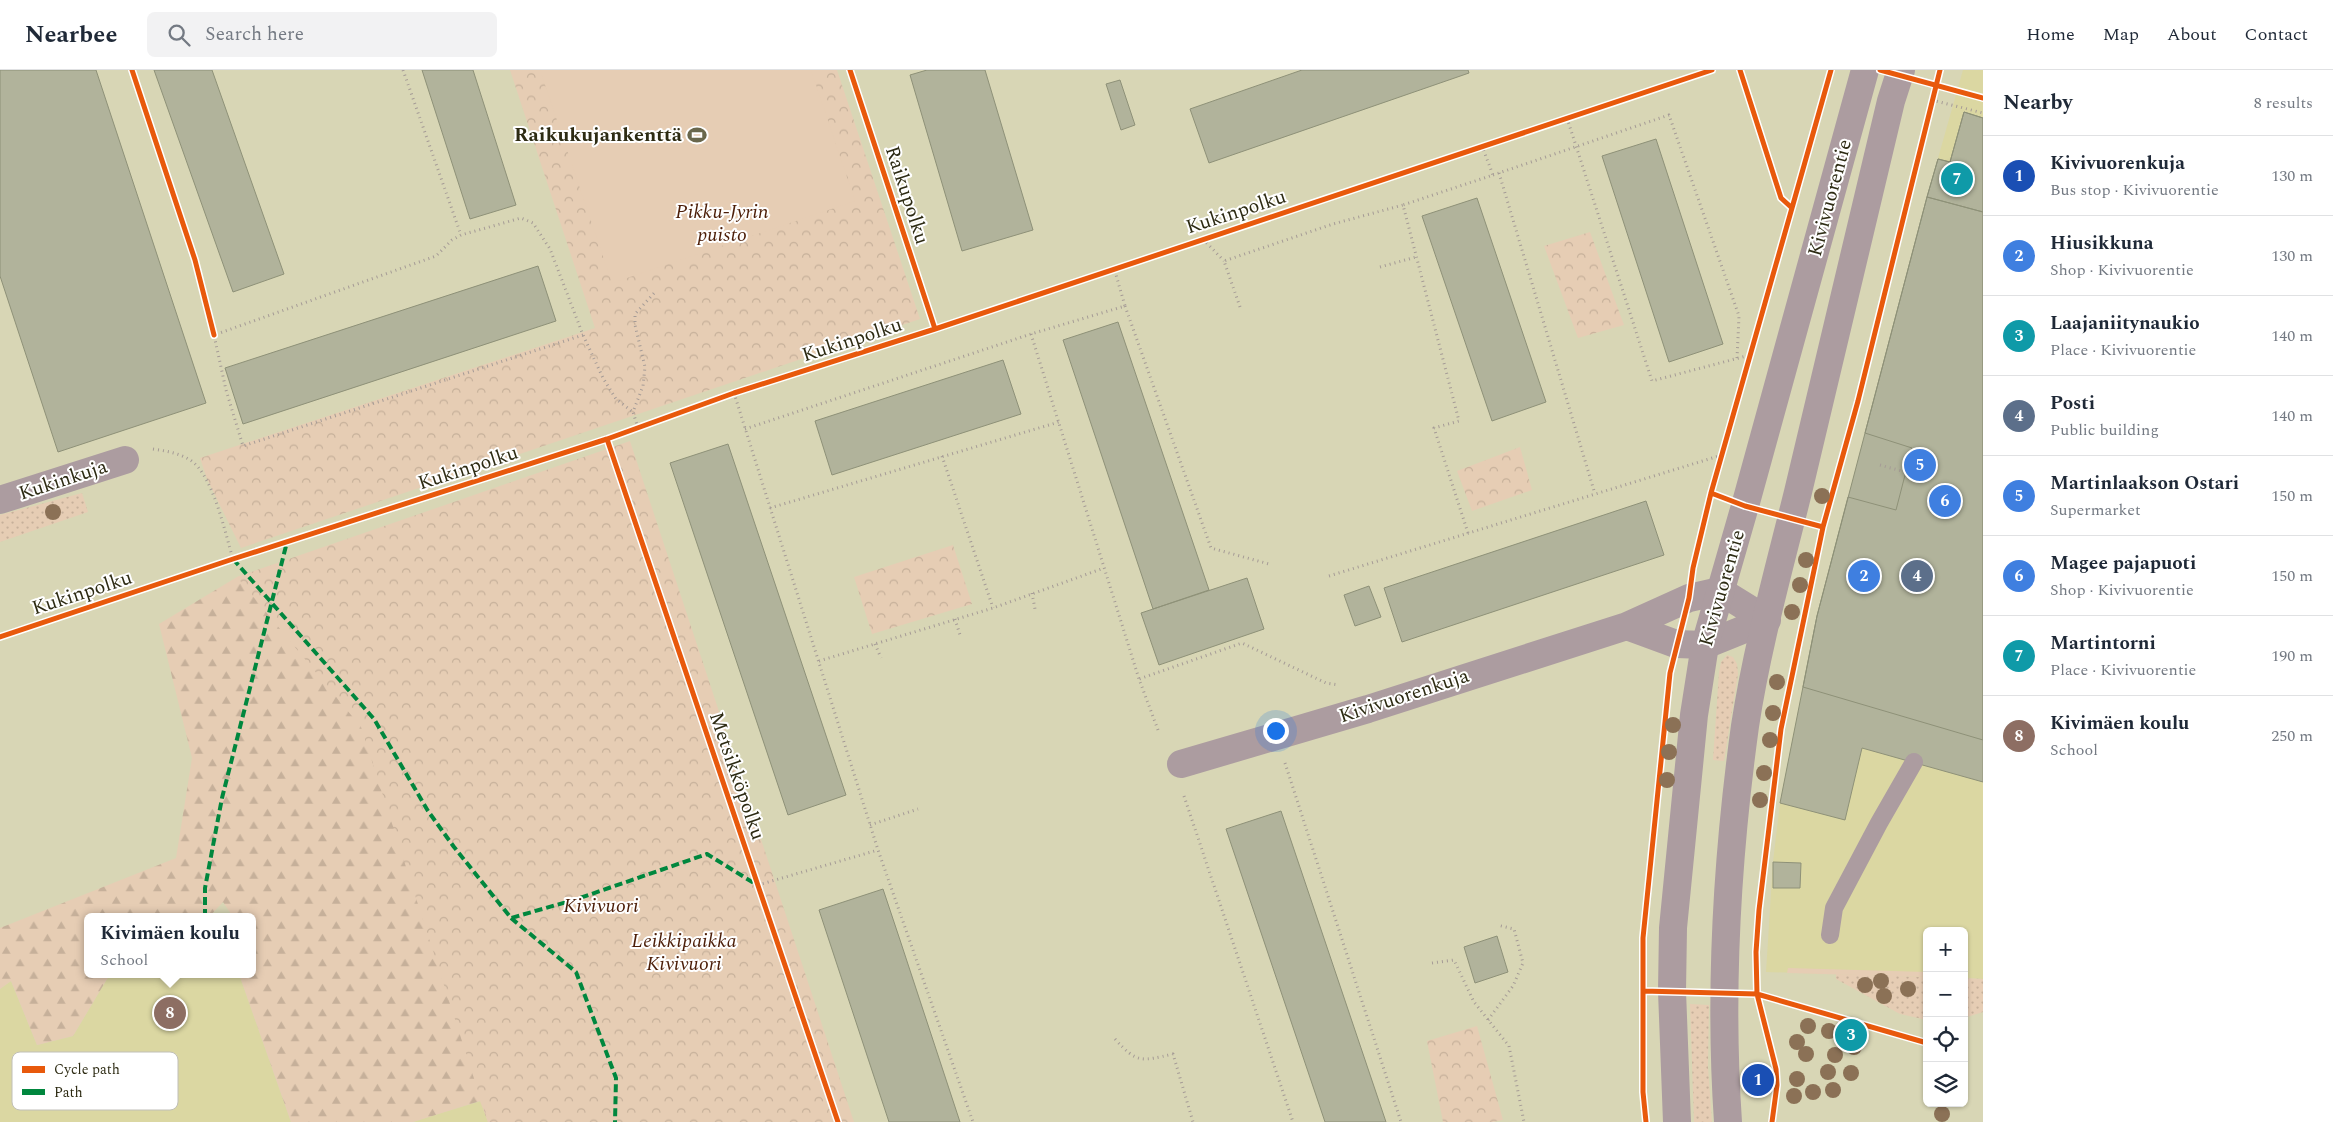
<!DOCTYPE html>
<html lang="en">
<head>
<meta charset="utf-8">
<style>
	body { margin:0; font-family:Spectral,serif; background:#f2f2f3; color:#1f2937 }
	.controls { position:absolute; right:15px; bottom:15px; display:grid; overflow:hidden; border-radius:8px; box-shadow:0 1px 4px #0004 }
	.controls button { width:45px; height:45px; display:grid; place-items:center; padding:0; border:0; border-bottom:1px solid #e0e1e3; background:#fff; color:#1f2937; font:25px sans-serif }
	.you { position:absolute; left:1275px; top:660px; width:18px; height:18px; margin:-12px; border:4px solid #fff; border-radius:50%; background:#1a73e8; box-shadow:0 0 0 8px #1a73e833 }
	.badge { display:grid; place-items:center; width:32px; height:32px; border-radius:50%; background:#69674c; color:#fff; font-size:16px; font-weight:700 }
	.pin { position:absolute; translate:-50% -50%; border:2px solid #fff; box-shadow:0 1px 5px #0006 }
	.popup { position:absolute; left:84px; top:843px; width:172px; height:65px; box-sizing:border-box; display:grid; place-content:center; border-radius:8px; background:#fff; filter:drop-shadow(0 1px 4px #0005); font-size:16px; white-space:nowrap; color:#747a83 }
	.popup b { font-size:19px; color:#1f2937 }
	.popup::after { content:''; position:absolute; left:50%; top:100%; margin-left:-10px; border:10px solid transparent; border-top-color:#fff }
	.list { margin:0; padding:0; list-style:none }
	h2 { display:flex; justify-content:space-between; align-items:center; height:65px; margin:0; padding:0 20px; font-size:21px }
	h2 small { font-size:16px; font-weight:400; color:#747a83 }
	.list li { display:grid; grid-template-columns:32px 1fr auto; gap:15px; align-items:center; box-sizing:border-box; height:80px; padding:0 20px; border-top:1px solid #e0e1e3 }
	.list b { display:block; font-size:19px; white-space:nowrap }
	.list p { margin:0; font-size:16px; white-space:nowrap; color:#747a83 }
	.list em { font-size:16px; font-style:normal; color:#747a83 }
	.icon { flex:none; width:28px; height:28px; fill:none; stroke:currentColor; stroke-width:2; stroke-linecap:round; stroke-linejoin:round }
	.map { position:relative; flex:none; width:1983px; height:1052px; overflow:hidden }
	header { display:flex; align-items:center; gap:30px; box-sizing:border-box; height:70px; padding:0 25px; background:#fff; border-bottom:1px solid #e0e1e3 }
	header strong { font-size:24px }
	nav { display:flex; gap:28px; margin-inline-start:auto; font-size:18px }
	.search { width:350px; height:45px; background:#f2f2f3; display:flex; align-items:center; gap:12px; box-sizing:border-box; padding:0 18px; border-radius:8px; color:#747a83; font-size:19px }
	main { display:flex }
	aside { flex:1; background:#fff }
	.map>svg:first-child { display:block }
	.built { fill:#dbd7a2 }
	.grass { fill:url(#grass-dots) }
	.forest { fill:url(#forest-firs) }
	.park { fill:url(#park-crowns) }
	.garden { fill:#e6cdb4 }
	.building { fill:#b1b39b; stroke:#8e9178 }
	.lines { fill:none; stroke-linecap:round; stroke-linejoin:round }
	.path { stroke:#a59b96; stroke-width:3; stroke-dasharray:1 4; stroke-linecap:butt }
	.service { stroke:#ac9ca0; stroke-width:18 }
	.minor { stroke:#ac9ca0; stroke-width:28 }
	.tertiary { stroke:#ac9ca0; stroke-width:28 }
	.quiet { stroke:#00873e; stroke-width:4; stroke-dasharray:8 4; stroke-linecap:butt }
	.cycleway-casing { stroke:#fff; stroke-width:8 }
	.cycleway { stroke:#e8590c; stroke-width:5 }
	.tree { fill:#8b7156 }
	.labels { text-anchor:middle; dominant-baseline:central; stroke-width:4; stroke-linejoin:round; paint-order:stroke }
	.poi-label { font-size:20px; font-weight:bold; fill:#2d2b13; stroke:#fff; text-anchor:end }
	.street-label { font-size:20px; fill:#2d2b13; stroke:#fff }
	.park-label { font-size:20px; font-style:italic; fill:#4c1e08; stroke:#fff }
	.key { fill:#fff; stroke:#c0bfb8; stroke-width:1 }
	.key-label { font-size:14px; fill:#2d2b13 }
</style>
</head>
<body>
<header>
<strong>Nearbee</strong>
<div class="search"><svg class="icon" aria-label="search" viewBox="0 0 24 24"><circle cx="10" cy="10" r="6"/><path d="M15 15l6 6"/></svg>Search here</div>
<nav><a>Home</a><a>Map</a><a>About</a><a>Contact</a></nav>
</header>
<main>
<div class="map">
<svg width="1983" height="1052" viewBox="0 0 1983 1052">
	<defs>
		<pattern id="grass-dots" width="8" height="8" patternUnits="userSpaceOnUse" patternTransform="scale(1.25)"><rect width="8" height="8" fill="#e6cdb4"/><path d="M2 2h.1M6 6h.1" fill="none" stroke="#c6b09a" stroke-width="1.8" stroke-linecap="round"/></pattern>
		<pattern id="forest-firs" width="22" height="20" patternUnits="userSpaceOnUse" patternTransform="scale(1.25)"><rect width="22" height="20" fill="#e6cdb4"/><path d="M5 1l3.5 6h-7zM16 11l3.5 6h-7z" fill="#c6b09a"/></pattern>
		<pattern id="park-crowns" width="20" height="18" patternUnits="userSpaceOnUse" patternTransform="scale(1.25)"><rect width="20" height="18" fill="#e6cdb4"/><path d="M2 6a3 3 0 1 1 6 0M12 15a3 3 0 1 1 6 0" fill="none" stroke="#c6b09a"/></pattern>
	</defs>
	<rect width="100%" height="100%" fill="#d8d6b5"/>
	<!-- built -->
	<path class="built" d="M1963 0H1983V909L1964 908V861H1927V907L1766 902 1773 792 1780 733 1817 546 1927 127Z
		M110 904H239L291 1052H0V919L11 911 37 975 73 966Z
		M481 1031 488 1052H413L441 1043Z"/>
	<!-- grass -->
	<path class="grass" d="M82 423 88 442 0 472V445Z
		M1727 585 1733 587 1737 594 1738 604 1724 691 1713 690 1719 602 1721 592Z
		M1836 904 1927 907V950L1900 944 1836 909Z
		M1964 908 1983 909V942L1964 948Z
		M1690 934 1709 935 1708 997 1712 1052H1694Z"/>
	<!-- forest -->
	<path class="forest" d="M590 389 488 1052 480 1031 413 1052H291L239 904H252V847H233L223 832 209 847H88V904H110L73 966 37 975 11 911 0 919V858L176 788 192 688 159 554 237 507Z"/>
	<!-- park -->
	<path class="park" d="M510 0H837L920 249 241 478 207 409 200 388 595 258Z
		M1590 162 1624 255 1578 268 1544 176Z
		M630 371 854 1052H488L361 657 237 507Z
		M1520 377 1532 420 1472 441 1457 401Z
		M953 475 972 534 872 564 854 507Z
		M1477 956 1503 1050 1493 1052H1443L1427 971Z"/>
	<!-- garden -->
	<path class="garden" d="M540 0H811L855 131 612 213Z
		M1788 898 1927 902V907L1787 903Z"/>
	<!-- building -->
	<path class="building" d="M0 0H96L206 333 58 382 0 206Z
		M154 0H212L284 204 233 222Z
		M422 0H473L516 135 470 149Z
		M927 0H985L1033 160 962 181 910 5Z
		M1302 0H1468L1469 3 1209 93 1190 39Z
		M1120 10 1135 55 1121 60 1106 14Z
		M1964 42 1983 48V712L1862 678 1845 750 1780 733 1817 546 1927 127 1938 89 1950 92Z
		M1964 42 1983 48V142L1927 127 1938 89 1950 92Z
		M1656 69 1723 274 1669 292 1602 86Z
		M1927 127 1983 142V670L1803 617 1817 546 1848 427 1896 440 1912 378 1865 363Z
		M1477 128 1546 332 1492 351 1422 146Z
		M538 196 556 251 243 354 225 298Z
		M1118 252 1209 520 1153 539 1063 270Z
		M1003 290 1021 344 832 405 815 351Z
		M728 374 846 725 788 745 670 393Z
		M1646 431 1664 485 1402 572 1384 518Z
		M1247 508 1264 559 1159 595 1141 543Z
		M1369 516 1381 547 1355 556 1344 525Z
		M1281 741 1386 1052H1325L1226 759Z
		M1773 792 1801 793 1800 818H1773Z
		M883 819 900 870 960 1052H889L819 840Z
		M1497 866 1508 902 1475 913 1464 877Z
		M1770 999 1771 1019H1765L1764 1000Z"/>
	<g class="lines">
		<!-- path -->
		<path class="path" d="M403 0 461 165
			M1932 30 1983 43
			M1567 48 1652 311 1750 285
			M1499 103 1595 424
			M1493 105 1669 45 1739 246 1737 289
			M1203 169 1224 191
			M1380 197 1416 187
			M1125 236 1211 478 1269 494
			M1240 237 1224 191 1333 154 1403 135
			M1031 264 1139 609
			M583 265 243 376 226 320 214 265 436 186 452 170 461 165 521 148 533 153 550 179 583 265 603 308 616 329 633 342
			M734 323 878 780 973 1052
			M638 358 633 342 643 316 645 297 635 255V244L656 221
			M745 359 1031 264 1125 236 1114 198
			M153 379C166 381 179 383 190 390 213 404 225 463 233 489
			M942 386 993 538
			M1880 395 1905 402
			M770 438 1059 352
			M1468 463 1434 358 1459 351 1403 135 1493 105 1482 76
			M1329 506 1722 385
			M1032 523 1035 539
			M955 549 960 565
			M875 574 881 588
			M819 591 993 538 1104 498
			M1158 660 1139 609 1242 573 1326 613 1339 615
			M1285 693 1401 1052
			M1184 726 1293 1052
			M870 755 918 739
			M758 815 878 780
			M1432 893 1454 890 1474 932 1509 976 1524 1052
			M1488 950 1513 916 1523 893 1514 859 1497 855
			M1115 969C1137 994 1142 991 1173 984L1193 1052"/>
		<!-- service -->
		<path class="service" d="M1830 865 1834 838 1879 753 1914 692"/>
		<!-- minor -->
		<path class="minor" d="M0 430 125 390
			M1627 556 1676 574 1705 575 1767 550
			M1181 694 1368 639 1627 556 1689 528 1720 521 1767 550"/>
		<!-- tertiary -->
		<path class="tertiary" d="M1677 1052 1672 921 1673 858 1694 645 1705 575 1745 436 1865 0
			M1728 1052C1719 920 1727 787 1745 656 1757 577 1779 499 1798 422 1829 292 1860 161 1891 31L1901 0"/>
		<!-- quiet -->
		<path class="quiet" d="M233 489 374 649 428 741 454 777 511 848 577 829 707 784 757 815
			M205 847V818L222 728 287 472
			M511 848 576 902 616 1008 615 1052"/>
		<!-- cycleway casing -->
		<g class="cycleway-casing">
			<path id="cycleway" d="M132 0 195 190 214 265
				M850 0 935 259
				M1880 0 1983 28
				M1792 138 1831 0
				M607 369 838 1052
				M1711 423 1745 436 1823 457
				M0 567 233 489 607 369 734 323 935 259 1712 0
				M1643 921 1757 924 1927 973
				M1646 1052 1643 1022V868L1670 603 1689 528 1693 498 1711 423 1792 138 1781 128 1740 0
				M1772 1052 1777 1015 1776 999 1757 924 1756 882 1759 840 1781 659 1823 457 1858 331 1940 0"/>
		</g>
		<!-- cycleway -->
		<use href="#cycleway" class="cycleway"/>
	</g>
	<!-- trees -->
	<g class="tree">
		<circle cx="1822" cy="426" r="8"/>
		<circle cx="53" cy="442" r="8"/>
		<circle cx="1806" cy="490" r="8"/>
		<circle cx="1800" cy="515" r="8"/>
		<circle cx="1792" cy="542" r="8"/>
		<circle cx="1777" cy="612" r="8"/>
		<circle cx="1773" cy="643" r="8"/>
		<circle cx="1673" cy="655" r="8"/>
		<circle cx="1770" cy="670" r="8"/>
		<circle cx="1669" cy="682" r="8"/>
		<circle cx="1764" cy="703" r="8"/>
		<circle cx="1667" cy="710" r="8"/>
		<circle cx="1760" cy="730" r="8"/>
		<circle cx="1881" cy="911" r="8"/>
		<circle cx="1865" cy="915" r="8"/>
		<circle cx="1908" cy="919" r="8"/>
		<circle cx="1884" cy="926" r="8"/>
		<circle cx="1808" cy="956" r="8"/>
		<circle cx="1829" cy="961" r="8"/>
		<circle cx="1797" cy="972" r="8"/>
		<circle cx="1854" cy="977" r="8"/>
		<circle cx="1806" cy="984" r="8"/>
		<circle cx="1835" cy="985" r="8"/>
		<circle cx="1828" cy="1002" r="8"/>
		<circle cx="1851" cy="1003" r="8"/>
		<circle cx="1797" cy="1009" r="8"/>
		<circle cx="1833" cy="1020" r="8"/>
		<circle cx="1813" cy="1022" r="8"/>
		<circle cx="1794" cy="1026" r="8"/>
		<circle cx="1942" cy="1044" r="8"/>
	</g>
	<!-- icons -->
	<defs>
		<g id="stadium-bare" transform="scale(1.5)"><path d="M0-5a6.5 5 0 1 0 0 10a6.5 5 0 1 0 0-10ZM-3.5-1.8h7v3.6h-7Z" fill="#69674c" stroke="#fff" stroke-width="2.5" paint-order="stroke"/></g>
	</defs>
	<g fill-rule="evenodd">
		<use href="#stadium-bare" x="697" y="65"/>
	</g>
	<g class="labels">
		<!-- poi labels -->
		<g class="poi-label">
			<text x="682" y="65">Raikukujankenttä</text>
		</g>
		<!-- street labels -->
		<g class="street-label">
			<text transform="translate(907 125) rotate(72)">Raikupolku</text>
			<text transform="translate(1830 128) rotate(-75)">Kivivuorentie</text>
			<text transform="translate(1236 142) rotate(-18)">Kukinpolku</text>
			<text transform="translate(852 270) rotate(-18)">Kukinpolku</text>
			<text transform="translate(468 398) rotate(-18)">Kukinpolku</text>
			<text transform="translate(63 410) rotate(-18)">Kukinkuja</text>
			<text transform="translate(1722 518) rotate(-74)">Kivivuorentie</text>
			<text transform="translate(82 523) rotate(-18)">Kukinpolku</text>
			<text transform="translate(1404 626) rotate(-18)">Kivivuorenkuja</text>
			<text transform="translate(737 706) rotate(71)">Metsikköpolku</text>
		</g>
		<!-- park labels -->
		<g class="park-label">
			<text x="722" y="142">Pikku-Jyrin<tspan x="722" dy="23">puisto</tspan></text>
			<text x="601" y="836">Kivivuori</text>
			<text x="684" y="871">Leikkipaikka<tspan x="684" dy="23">Kivivuori</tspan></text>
		</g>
	</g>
	<!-- legend -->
	<rect x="12" y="982" width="166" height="58" rx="8" class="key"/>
	<rect x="22" y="996" width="23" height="7" fill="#e8590c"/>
	<rect x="22" y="1019" width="23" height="6" fill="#00873e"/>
	<g class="key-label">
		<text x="54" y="1004">Cycle path</text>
		<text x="54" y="1027">Path</text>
	</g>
</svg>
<div class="controls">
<button>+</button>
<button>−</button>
<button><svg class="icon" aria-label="locate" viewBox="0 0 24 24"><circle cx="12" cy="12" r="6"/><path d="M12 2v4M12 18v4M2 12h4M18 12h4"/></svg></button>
<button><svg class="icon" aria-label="layers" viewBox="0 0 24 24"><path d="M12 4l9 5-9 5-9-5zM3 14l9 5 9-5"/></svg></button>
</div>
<div class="you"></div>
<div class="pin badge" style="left:1758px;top:1010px;background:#1a4fb4">1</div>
<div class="pin badge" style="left:1864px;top:506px;background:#3f7fe0">2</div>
<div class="pin badge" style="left:1851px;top:965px;background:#0f9aa8">3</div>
<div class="pin badge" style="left:1917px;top:506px;background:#5c6f8a">4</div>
<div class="pin badge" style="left:1920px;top:395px;background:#3f7fe0">5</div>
<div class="pin badge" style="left:1945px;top:431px;background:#3f7fe0">6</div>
<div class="pin badge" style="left:1957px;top:109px;background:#0f9aa8">7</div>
<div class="pin badge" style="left:170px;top:943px;background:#8d6e63">8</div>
<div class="popup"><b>Kivimäen koulu</b>School</div>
</div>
<aside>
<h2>Nearby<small>8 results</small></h2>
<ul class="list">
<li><span class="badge" style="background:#1a4fb4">1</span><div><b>Kivivuorenkuja</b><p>Bus stop · Kivivuorentie</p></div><em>130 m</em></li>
<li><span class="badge" style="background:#3f7fe0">2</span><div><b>Hiusikkuna</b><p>Shop · Kivivuorentie</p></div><em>130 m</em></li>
<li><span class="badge" style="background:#0f9aa8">3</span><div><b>Laajaniitynaukio</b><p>Place · Kivivuorentie</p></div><em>140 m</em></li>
<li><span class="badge" style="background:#5c6f8a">4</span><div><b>Posti</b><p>Public building</p></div><em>140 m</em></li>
<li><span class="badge" style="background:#3f7fe0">5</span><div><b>Martinlaakson Ostari</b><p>Supermarket</p></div><em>150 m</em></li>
<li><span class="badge" style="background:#3f7fe0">6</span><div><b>Magee pajapuoti</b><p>Shop · Kivivuorentie</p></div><em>150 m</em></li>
<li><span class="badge" style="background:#0f9aa8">7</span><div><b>Martintorni</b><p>Place · Kivivuorentie</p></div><em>190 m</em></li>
<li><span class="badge" style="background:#8d6e63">8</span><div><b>Kivimäen koulu</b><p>School</p></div><em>250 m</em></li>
</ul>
</aside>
</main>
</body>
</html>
